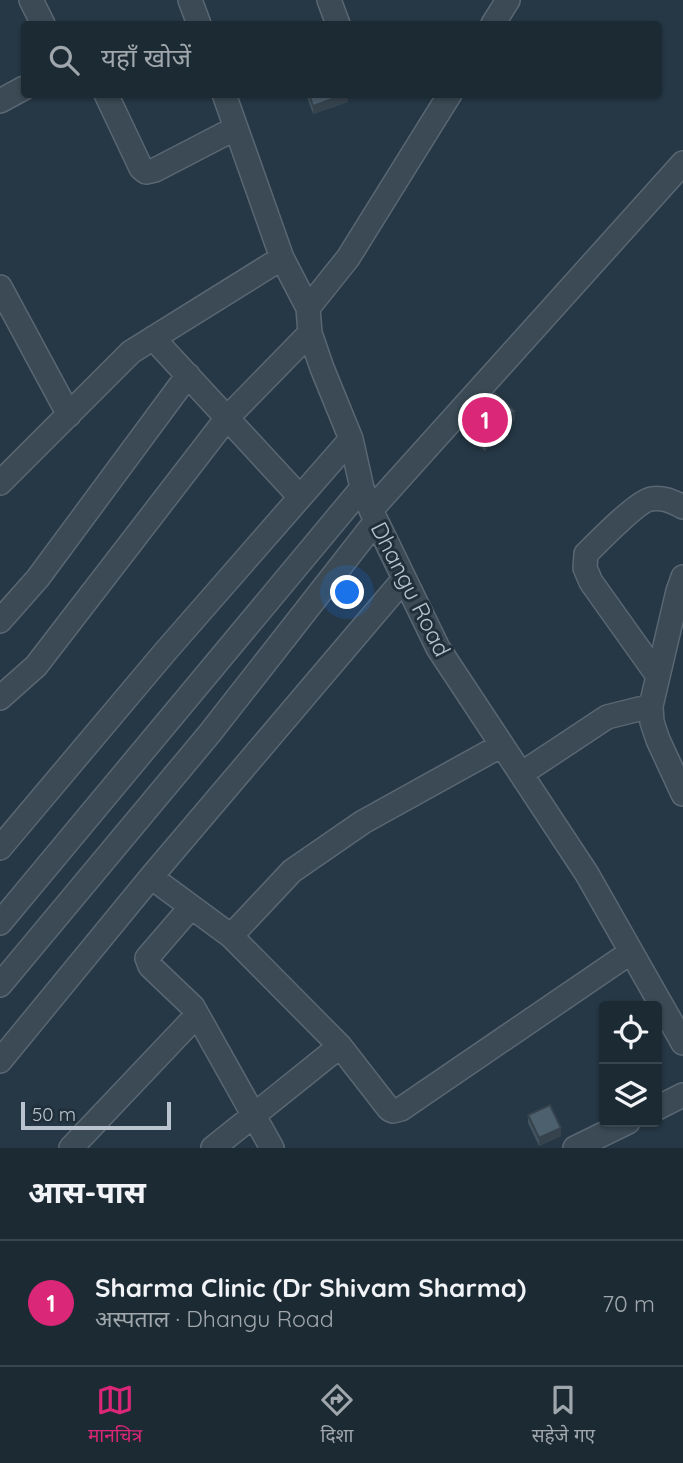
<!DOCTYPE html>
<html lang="hi">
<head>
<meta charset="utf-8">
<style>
	body { margin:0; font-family:Quicksand,"Noto Sans Devanagari",sans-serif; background:#293640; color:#f1f3f6 }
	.controls { position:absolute; right:21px; bottom:21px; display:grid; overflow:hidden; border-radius:7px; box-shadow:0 2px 5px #0004 }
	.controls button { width:63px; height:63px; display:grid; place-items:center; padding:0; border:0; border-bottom:2px solid #3a464f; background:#1c2a34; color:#f1f3f6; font:35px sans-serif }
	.scale { position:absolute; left:21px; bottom:18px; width:150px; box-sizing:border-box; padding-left:7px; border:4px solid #b9c4ce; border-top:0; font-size:19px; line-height:24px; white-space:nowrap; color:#b9c4ce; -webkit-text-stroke:5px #202f3a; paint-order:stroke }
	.you { position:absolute; left:348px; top:593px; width:24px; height:24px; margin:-18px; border:5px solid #fff; border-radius:50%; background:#1a73e8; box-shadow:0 0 0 10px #1a73e833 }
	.badge { display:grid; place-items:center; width:46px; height:46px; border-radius:50%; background:#db2777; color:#fff; font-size:23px; font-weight:700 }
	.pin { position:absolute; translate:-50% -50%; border:4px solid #fff; box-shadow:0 2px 7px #0006 }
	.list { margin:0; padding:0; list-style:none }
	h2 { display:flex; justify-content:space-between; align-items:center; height:91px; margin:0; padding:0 28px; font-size:30px }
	h2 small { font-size:23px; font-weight:400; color:#a0a7ac }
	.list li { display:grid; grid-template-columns:46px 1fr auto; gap:21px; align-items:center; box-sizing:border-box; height:126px; padding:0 28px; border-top:2px solid #3a464f }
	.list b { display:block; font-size:26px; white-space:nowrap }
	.list p { margin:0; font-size:23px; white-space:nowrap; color:#a0a7ac }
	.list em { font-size:23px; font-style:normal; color:#a0a7ac }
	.icon { flex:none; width:38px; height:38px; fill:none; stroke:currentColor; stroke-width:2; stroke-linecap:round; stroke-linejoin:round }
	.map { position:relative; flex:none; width:683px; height:1148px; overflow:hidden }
	.search { position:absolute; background:#1c2a34; box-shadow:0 2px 5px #0004; left:21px; right:21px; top:21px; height:77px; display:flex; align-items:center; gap:18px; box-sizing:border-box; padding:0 24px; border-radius:7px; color:#a0a7ac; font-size:26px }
	.sheet { height:217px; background:#1c2a34 }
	nav { display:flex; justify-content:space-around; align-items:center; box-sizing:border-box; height:98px; border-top:2px solid #3a464f; background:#1c2a34; font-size:19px; color:#a0a7ac }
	nav a { display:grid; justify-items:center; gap:4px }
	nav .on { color:#db2777 }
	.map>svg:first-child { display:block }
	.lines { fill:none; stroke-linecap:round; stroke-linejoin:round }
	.minor-casing { stroke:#5a6772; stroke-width:26 }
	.minor { stroke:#3b4a55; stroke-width:23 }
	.wall { fill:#42535f }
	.shaded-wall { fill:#36434d }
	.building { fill:#4d606e; stroke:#36434d; stroke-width:2 }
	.labels { text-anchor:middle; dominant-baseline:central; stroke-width:6; stroke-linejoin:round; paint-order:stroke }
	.street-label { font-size:23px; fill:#b9c4ce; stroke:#202f3a }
</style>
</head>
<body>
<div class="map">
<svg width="683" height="1148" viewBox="0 0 683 1148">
	<rect width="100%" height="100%" fill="#263846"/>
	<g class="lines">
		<!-- minor casing -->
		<g class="minor-casing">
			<path id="minor" d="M31 0 43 24
				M190 0 199 24
				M329 0 338 24
				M493 24 508 0
				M106 94 141 168 146 172 155 170 236 128
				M224 94 282 258 308 308 310 333 322 368 351 439 362 488 371 510 438 648 587 874 683 1043
				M0 101 24 88
				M0 287 69 415
				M308 308 348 258 450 94
				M153 338 300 497
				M0 483 131 352 282 258
				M371 510 683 163
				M683 577 678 591 651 706 652 722 658 740 683 794
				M0 621 38 578 188 375
				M658 676 591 582 585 568 586 554C597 543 638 501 651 499 663 497 672 501 683 507
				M0 698 36 666 227 418 310 333
				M521 774 607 717 651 706
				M0 848 165 652 351 439
				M151 877 231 936 340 1046 389 1109 393 1111 401 1109 631 952
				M191 907 147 958 150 966 193 1007 272 1148
				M0 923 362 488
				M231 936 292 871 363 822 502 745
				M0 985 210 733 376 521
				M0 1061 151 877 404 579
				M657 1108 683 1095
				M71 1148 197 1015
				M213 1148 340 1046
				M575 1148 628 1122"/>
		</g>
		<!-- minor -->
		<use href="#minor" class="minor"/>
	</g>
	<!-- wall -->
	<path class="wall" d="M306 94H348V102L313 114Z
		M515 419 485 451 466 433V425Z
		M528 1115 561 1136 539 1146 528 1123Z"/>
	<!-- shaded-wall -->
	<path class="shaded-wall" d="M346 94H348V102L313 114V106Z
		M515 411V419L485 451V443Z
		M561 1128V1136L539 1146V1138Z"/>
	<!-- building -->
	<path class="building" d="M309 94H346L313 106Z
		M495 393 515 411 485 443 466 425Z
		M550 1105 561 1128 539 1138 528 1115Z"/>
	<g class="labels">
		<!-- street labels -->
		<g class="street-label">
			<text transform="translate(411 589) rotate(63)">Dhangu Road</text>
		</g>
	</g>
</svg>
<div class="controls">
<button><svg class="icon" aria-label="locate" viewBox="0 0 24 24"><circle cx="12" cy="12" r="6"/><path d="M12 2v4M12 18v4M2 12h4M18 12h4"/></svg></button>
<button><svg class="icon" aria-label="layers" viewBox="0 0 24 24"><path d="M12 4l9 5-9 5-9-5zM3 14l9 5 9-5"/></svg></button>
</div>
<div class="scale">50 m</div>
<div class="you"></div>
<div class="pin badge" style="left:485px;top:420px">1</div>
<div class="search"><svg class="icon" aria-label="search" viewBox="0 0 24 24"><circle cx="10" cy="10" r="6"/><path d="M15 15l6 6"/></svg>यहाँ खोजें</div>
</div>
<section class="sheet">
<h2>आस-पास<small></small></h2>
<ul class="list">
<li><span class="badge">1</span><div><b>Sharma Clinic (Dr Shivam Sharma)</b><p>अस्पताल · Dhangu Road</p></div><em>70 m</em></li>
</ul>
</section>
<nav>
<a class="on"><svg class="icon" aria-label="map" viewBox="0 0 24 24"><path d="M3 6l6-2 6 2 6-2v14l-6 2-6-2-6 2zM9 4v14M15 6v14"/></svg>मानचित्र</a>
<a><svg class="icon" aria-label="directions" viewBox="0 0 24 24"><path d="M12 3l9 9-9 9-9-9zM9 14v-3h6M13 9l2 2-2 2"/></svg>दिशा</a>
<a><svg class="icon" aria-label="saved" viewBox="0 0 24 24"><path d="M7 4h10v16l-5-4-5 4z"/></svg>सहेजे गए</a>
</nav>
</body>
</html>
